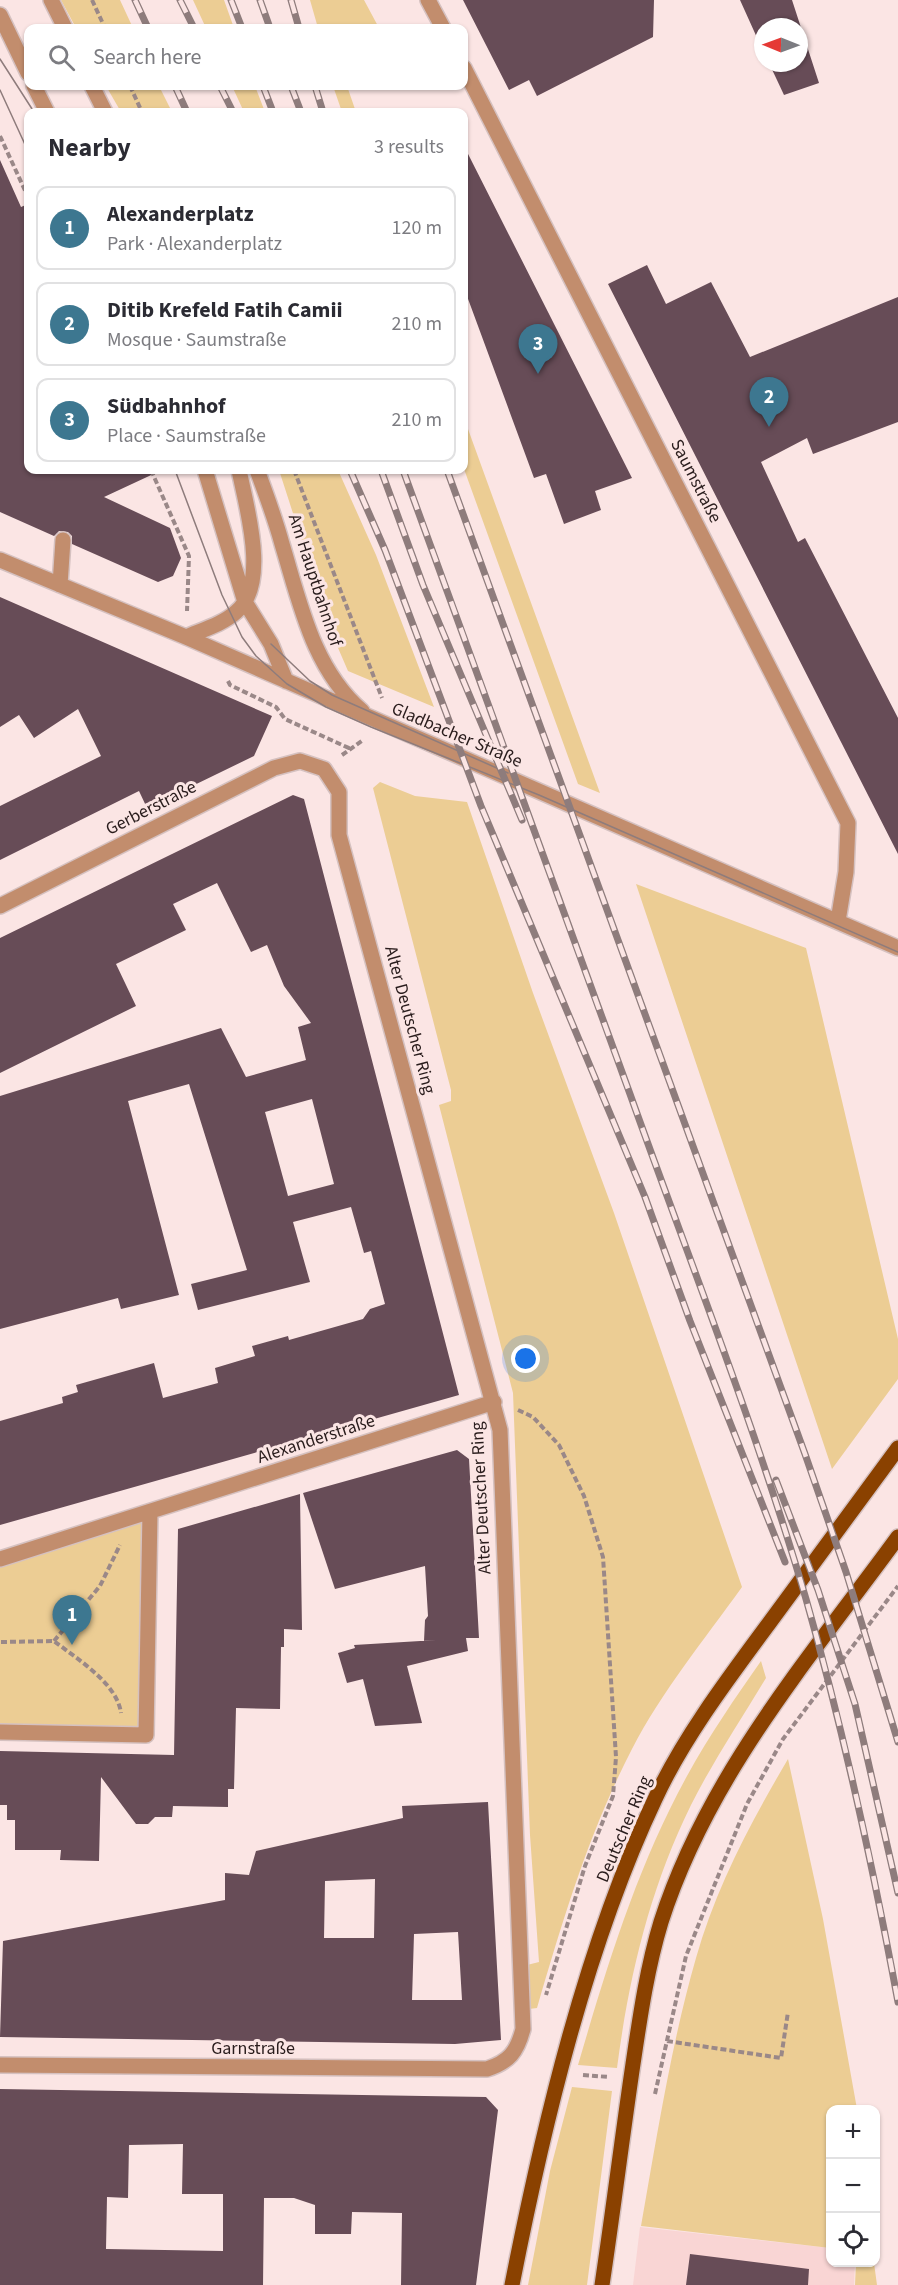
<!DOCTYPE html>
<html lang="en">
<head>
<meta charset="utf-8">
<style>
	body { margin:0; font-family:"Source Sans 3",sans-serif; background:#f2f2f3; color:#2b2b33 }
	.controls { position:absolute; right:18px; bottom:18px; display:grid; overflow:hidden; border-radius:12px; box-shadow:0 2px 4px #0004 }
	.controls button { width:54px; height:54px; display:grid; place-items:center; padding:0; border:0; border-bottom:2px solid #e1e1e2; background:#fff; color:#2b2b33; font:30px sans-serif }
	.compass { position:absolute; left:754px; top:18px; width:54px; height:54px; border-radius:50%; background:#fff; box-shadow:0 2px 4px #0004; rotate:271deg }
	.you { position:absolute; left:526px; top:1359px; width:21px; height:21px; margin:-15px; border:4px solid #fff; border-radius:50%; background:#1a73e8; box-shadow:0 0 0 9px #1a73e833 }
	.badge { display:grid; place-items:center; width:39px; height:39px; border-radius:50%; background:#3d7790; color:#fff; font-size:20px; font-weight:700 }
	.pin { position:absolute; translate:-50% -50px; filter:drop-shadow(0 2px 3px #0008) }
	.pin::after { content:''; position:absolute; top:32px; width:21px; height:18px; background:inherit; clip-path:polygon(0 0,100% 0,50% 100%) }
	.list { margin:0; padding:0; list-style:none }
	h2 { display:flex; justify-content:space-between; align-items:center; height:78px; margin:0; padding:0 24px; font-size:26px }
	h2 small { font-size:20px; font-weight:400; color:#7c7c81 }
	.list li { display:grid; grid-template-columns:39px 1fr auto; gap:18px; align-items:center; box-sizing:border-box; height:84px; margin:0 12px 12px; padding:0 12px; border:2px solid #e1e1e2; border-radius:12px }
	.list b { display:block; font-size:22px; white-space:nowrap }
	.list p { margin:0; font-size:20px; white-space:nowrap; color:#7c7c81 }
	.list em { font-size:20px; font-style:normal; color:#7c7c81 }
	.icon { flex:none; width:33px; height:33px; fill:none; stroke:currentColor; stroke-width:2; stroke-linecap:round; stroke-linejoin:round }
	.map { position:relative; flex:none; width:898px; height:2285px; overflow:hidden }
	.search { position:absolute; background:#fff; box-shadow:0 2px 4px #0004; left:24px; top:24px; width:444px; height:66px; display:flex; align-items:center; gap:15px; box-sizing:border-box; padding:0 21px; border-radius:12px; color:#7c7c81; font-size:22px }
	.panel { position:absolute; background:#fff; box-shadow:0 2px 4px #0004; left:24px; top:108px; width:444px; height:366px; border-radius:12px }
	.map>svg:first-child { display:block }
	.built { fill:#f9d5d4 }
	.green { fill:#eccd94 }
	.building { fill:#674c57; fill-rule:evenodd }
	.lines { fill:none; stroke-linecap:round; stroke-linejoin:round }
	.minor-casing { stroke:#d5c1c0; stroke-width:18 }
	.major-casing { stroke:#d5c1c0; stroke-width:18 }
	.path { stroke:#9a8888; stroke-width:4; stroke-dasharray:6 3; stroke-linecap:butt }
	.minor { stroke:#c28d6d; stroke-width:15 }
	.major { stroke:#8a4100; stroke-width:15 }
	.tram { stroke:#8e7c7c; stroke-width:1.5 }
	.rail-casing { stroke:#8e7c7c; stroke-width:7 }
	.rail { stroke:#fbe5e4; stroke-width:4.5; stroke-dasharray:14; stroke-linecap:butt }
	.labels { text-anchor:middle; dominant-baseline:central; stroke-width:6; stroke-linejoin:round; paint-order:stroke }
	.street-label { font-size:18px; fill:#291c1c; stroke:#fbe5e4 }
</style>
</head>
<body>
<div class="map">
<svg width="898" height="2285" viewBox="0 0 898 2285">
	<rect width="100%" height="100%" fill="#fbe5e4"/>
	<!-- built -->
	<path class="built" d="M640 2227 830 2248V2262L855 2263 854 2285H633Z"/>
	<!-- green -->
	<path class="green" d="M61 0H120L133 28H76Z
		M193 0H224L234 28H206Z
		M310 0H364L379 28H318Z
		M106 86H159L172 112H121Z
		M232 86H255L265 112H244Z
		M333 86H347L356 112H342Z
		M464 418 600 793 578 784 464 469Z
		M279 470H338L376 555 434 707 348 671 332 634Z
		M380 782 415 796 467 802 533 993 614 1213 742 1587C704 1640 662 1691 632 1749 589 1832 563 1919 537 2008L529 2009 527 1965 539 1962 530 1835 513 1393 439 1105 451 1101V1090L373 788Z
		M636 884 806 948 898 1339V1379L832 1469Z
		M146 1517 143 1732 0 1729V1562Z
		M761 1661 766 1678C741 1720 713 1761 691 1805 650 1888 629 1976 617 2068L578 2065C607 1966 637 1867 687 1776 709 1736 735 1698 761 1661Z
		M788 1759 823 1919 857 2109 830 2110V2248L641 2226C657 2136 671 2045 696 1958 716 1887 751 1822 788 1759Z
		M572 2087 612 2091 587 2285H528L550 2171Z
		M856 2263H874L877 2285H855Z"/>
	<!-- building -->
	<path class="building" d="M463 0H654L653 37 537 96 529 80 509 90Z
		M740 0H792L819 83 784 95 769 63H799V27H763V51Z
		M464 146 632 478 595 491 601 510 564 524 546 474 534 478 464 288Z
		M0 160 21 207 28 204V470H162L104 497 170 528 181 558 173 576 158 582 72 544V536L68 532 59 531 54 536 0 512Z
		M647 265 666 304 711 282 750 357 898 297V422L813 454 807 438 761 462 798 542 805 538 898 718V854L608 284Z
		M0 597 272 716 254 756 147 808 139 791 0 860V806L101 756 78 709 34 738 19 715 0 727Z
		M293 795 304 799 459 1395 0 1525V1421L63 1403 62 1397 78 1392 76 1385 154 1363 163 1398 218 1383 215 1368 255 1356 252 1346 288 1336 289 1340 363 1319 370 1309 385 1304 371 1251 364 1253 351 1207 293 1222 310 1282 198 1310 191 1284 247 1270 189 1084 128 1101 179 1295 121 1309 118 1298 0 1329V1096L221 1028 246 1077 306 1060 298 1027 311 1023 284 986 267 945 251 952 217 883 173 904 186 930 116 964 136 1006 0 1073V938ZM312 1099 334 1184 288 1196 265 1112Z
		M457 1450 469 1459 479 1638H466L468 1651 407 1666 422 1723 375 1726 363 1679 347 1683 338 1653 355 1648 354 1645 437 1640 424 1641 425 1620 428 1616 425 1566 335 1589 303 1493Z
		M300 1494 302 1630 284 1629V1647H281L280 1709 236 1708 234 1789H228V1807L173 1806 172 1817H155L148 1824H136L101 1777 99 1861 60 1860 61 1850H15V1820H7V1805H0V1751L174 1755 178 1529Z
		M488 1802 501 2040 455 2044 0 2037 3 1941 225 1900V1873L249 1875 256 1851 403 1818 402 1806ZM375 1879 374 1938H324L325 1881ZM458 1932 462 2000H412L414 1934Z
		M0 2089 486 2097 498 2110 476 2285H401L402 2213 352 2212 351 2234H315V2205L294 2198H264L263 2285H0ZM183 2144 182 2194H223V2251L106 2249 107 2197 128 2198 129 2145Z
		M690 2254 809 2269 808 2285H686Z"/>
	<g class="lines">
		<!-- minor casing -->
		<g class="minor-casing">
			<path id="minor" d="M51 0 65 28
				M428 0 443 28
				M0 15 28 73
				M464 68 848 823 846 872 838 921
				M34 86 47 112
				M92 86 105 112
				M205 470 245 602 271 644 286 681
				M257 470C266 494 275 518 282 544 300 603 313 669 362 711
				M0 560 186 637 898 948
				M60 585 63 540
				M186 637C202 630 223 624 236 612 270 584 246 506 239 470
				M0 906 274 768 300 761 324 769 339 792V835L500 1430 523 2029C517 2052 509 2062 487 2069L0 2065
				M0 1559 494 1402
				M0 1732 146 1735 150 1512"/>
		</g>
		<!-- major casing -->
		<g class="major-casing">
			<path id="major" d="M512 2285C543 2127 586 1945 655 1799 683 1738 730 1676 770 1622 812 1564 855 1506 898 1448
				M602 2285C613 2212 622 2138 633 2064 640 2017 647 1968 661 1922 708 1775 809 1659 898 1537"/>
		</g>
		<!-- path -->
		<path class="path" d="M92 0 105 28
			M130 86 142 112
			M0 136 28 197
			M151 470 189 556 187 611
			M294 470 382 698
			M228 681 230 685 276 707 285 719 351 749
			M342 755 363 740
			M518 1410 533 1417 559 1445 584 1496 603 1557 616 1757 613 1796 585 1866 546 1995
			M54 1641 100 1586 120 1545
			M1 1642 54 1641C77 1659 117 1683 121 1713
			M667 2041 781 2058 788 2012
			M583 2075 609 2077
			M655 2094 686 1956 747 1804 783 1739 898 1586"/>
		<!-- minor -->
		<use href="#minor" class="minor"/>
		<!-- major -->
		<use href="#major" class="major"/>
		<!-- tram -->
		<path class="tram" d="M0 59 34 112
			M0 90 28 151
			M175 470 222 595 242 637 256 656 287 684 326 707 371 727 539 795 898 952
			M271 644 310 681 332 695 508 773"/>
		<!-- rail casing -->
		<g class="rail-casing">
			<path id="rail" d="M135 0 148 28
				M180 0 194 28
				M231 0 242 28
				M260 0 270 28
				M291 0 299 28
				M175 86 187 112
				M220 86 233 112
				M263 86 273 112
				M291 86 301 112
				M315 86 323 112
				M350 470 385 550 481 806 645 1197 690 1321 785 1562
				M381 470 423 585 522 820
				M403 470C479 678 554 886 630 1094 690 1262 756 1428 806 1599 844 1732 873 1867 898 2002
				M447 470 805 1454 846 1572 898 1742
				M776 1480 818 1590 855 1704 898 1893"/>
		</g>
		<!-- rail -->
		<use href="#rail" class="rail"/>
	</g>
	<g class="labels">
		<!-- street labels -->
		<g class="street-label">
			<text transform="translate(696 481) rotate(63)">Saumstraße</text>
			<text transform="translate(315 580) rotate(72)">Am Hauptbahnhof</text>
			<text transform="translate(457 735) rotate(23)">Gladbacher Straße</text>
			<text transform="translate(151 808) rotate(-27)">Gerberstraße</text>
			<text transform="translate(410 1020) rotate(75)">Alter Deutscher Ring</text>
			<text transform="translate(316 1439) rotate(-18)">Alexanderstraße</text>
			<text transform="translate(481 1498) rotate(-93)">Alter Deutscher Ring</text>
			<text transform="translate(624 1829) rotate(-67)">Deutscher Ring</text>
			<text x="253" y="2048">Garnstraße</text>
		</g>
	</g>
</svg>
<div class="controls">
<button>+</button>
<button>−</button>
<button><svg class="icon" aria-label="locate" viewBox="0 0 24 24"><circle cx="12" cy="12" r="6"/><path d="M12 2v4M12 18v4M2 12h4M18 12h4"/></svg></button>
</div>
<svg class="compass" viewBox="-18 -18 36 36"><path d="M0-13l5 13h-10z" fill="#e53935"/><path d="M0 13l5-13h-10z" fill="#7c7c81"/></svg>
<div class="you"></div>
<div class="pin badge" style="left:72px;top:1645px">1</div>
<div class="pin badge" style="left:769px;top:427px">2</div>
<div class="pin badge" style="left:538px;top:374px">3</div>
<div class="search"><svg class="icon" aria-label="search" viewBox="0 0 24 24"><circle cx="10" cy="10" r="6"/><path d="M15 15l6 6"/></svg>Search here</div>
<section class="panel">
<h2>Nearby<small>3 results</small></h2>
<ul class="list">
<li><span class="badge">1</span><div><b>Alexanderplatz</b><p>Park · Alexanderplatz</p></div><em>120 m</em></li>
<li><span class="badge">2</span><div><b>Ditib Krefeld Fatih Camii</b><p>Mosque · Saumstraße</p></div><em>210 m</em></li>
<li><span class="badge">3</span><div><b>Südbahnhof</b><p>Place · Saumstraße</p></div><em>210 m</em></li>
</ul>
</section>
</div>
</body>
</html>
